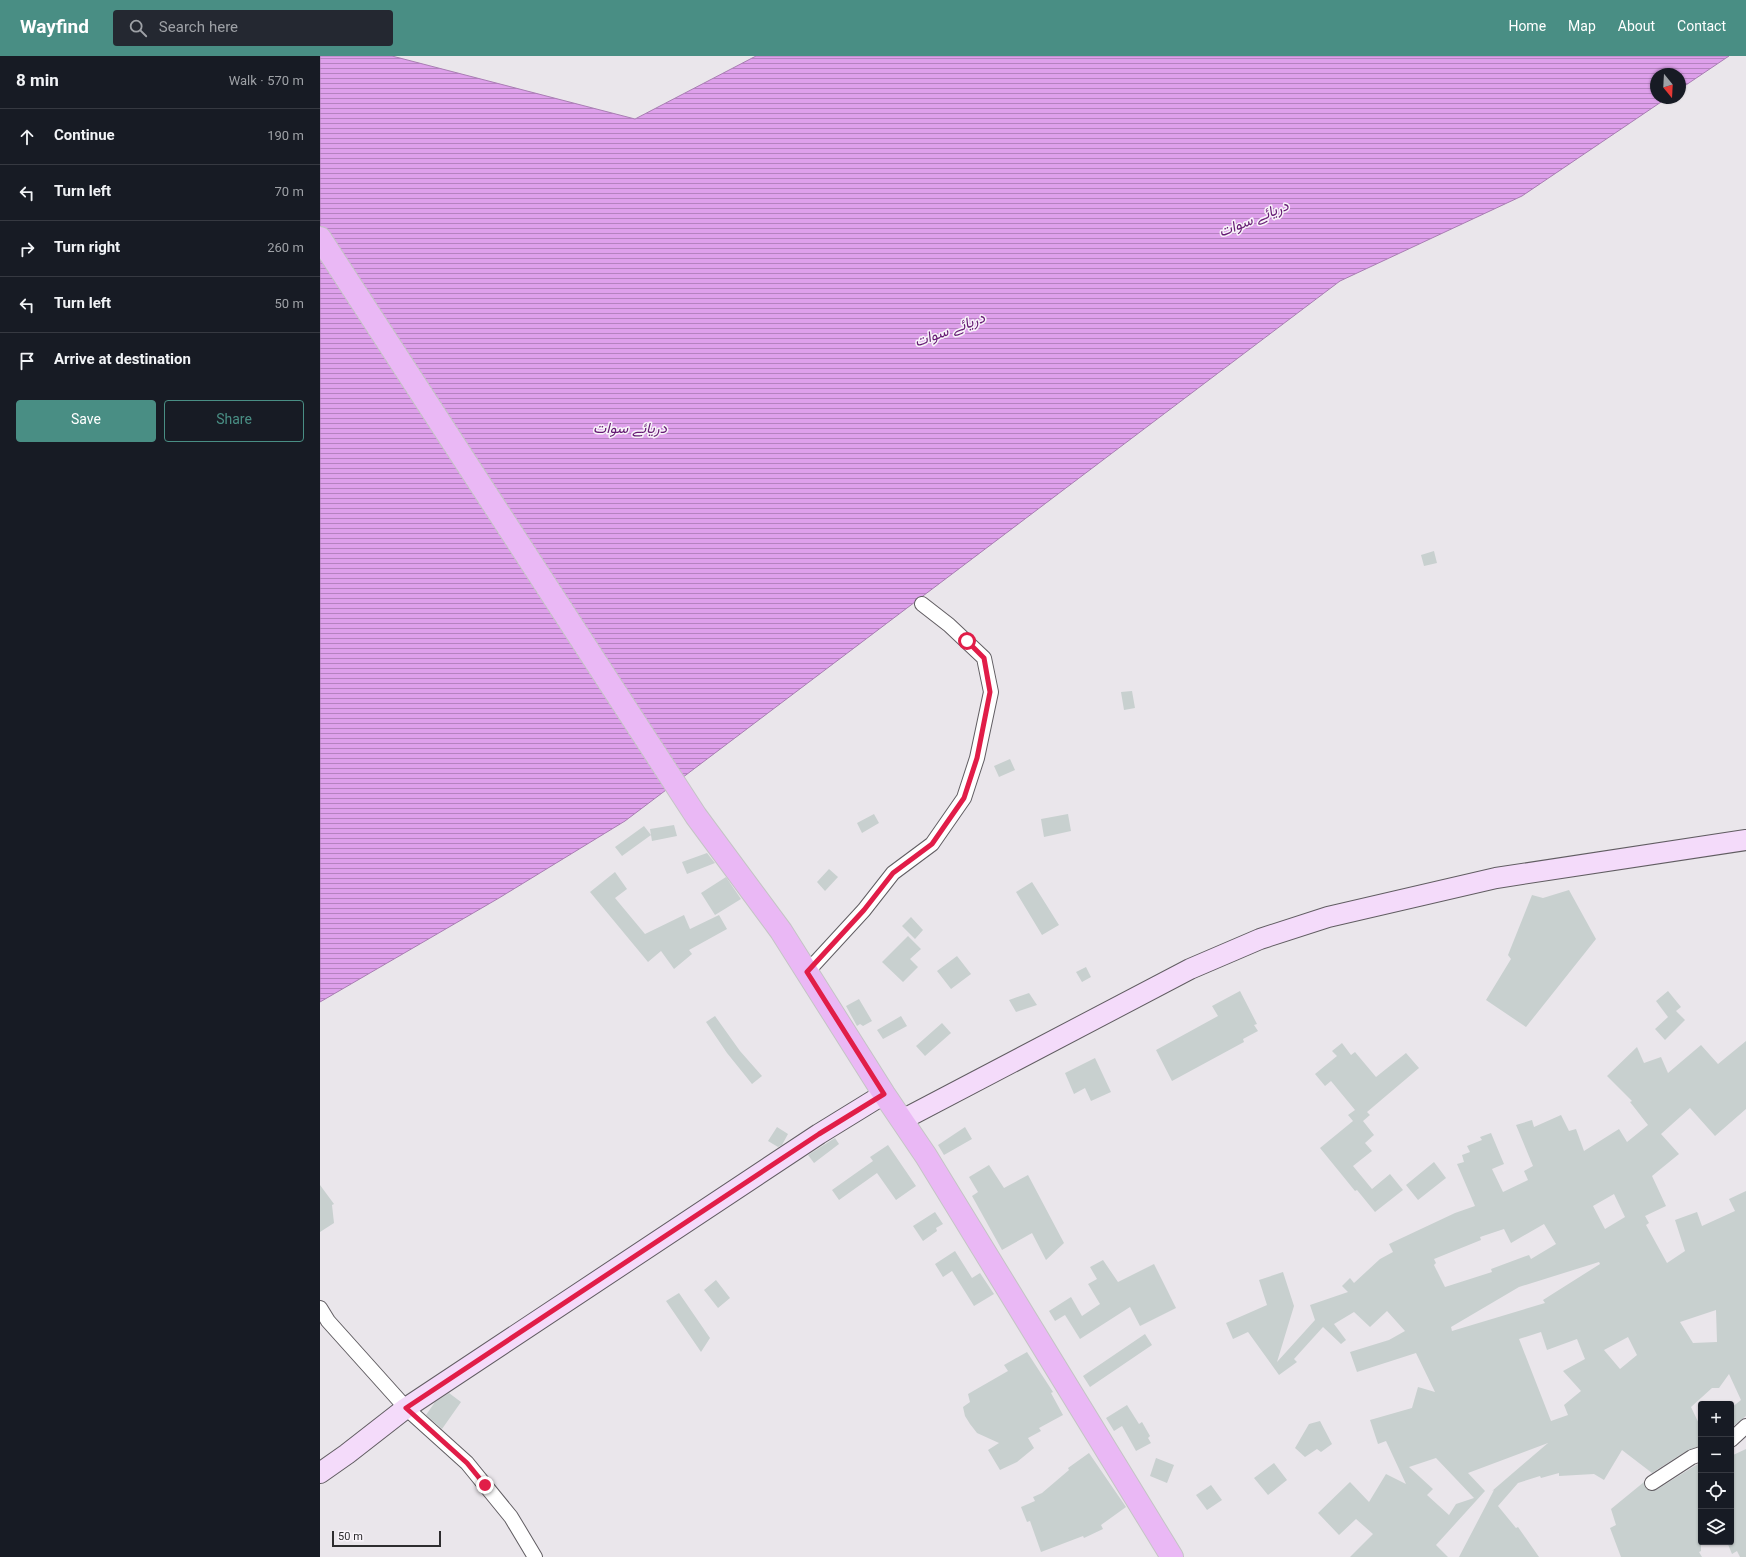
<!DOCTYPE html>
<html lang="en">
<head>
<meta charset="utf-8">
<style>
	body { margin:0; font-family:Georgia,Vazirmatn,serif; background:#242831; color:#f1f3f6 }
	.controls { position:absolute; right:12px; bottom:12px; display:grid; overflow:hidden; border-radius:4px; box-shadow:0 1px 3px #0004 }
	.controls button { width:36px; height:36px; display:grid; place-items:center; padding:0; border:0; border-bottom:1px solid #363941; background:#171b24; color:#f1f3f6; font:20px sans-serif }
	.compass { position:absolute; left:1330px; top:12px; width:36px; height:36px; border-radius:50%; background:#171b24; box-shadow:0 1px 3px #0004; rotate:162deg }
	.scale { position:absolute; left:12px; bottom:10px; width:109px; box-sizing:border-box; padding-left:4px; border:2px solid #2e2d2f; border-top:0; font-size:11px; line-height:14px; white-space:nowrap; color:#2e2d2f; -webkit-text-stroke:3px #f8f3f9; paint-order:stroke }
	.stop { position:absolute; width:12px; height:12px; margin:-9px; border:3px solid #e11d48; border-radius:50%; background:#fff }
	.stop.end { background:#e11d48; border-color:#fff; box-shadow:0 1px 4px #0008 }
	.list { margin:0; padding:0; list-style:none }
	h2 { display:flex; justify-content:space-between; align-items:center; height:52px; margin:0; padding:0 16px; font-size:17px }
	h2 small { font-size:13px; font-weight:400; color:#9ea1a6 }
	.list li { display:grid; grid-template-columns:26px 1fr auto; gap:12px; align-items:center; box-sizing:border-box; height:56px; padding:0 16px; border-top:1px solid #363941 }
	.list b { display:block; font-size:15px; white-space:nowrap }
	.list em { font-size:13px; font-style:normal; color:#9ea1a6 }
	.actions { display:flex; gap:8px; padding:12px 16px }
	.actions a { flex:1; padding:9px 0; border:1px solid #498e84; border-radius:4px; text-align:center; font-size:14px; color:#498e84 }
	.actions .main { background:#498e84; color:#fff }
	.icon { flex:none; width:22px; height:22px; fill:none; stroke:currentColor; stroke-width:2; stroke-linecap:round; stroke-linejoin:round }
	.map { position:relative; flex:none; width:1426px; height:1501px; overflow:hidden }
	header { display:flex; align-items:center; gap:24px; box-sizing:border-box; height:56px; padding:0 20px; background:#498e84; color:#fff }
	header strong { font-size:19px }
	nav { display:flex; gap:22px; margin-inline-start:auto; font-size:14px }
	.search { width:280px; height:36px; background:#242831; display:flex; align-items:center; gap:10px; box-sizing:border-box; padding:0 14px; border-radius:4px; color:#9ea1a6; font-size:15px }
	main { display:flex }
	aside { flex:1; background:#171b24 }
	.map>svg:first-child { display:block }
	.water { fill:url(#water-rules); stroke:#a97eb3 }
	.building { fill:#c8d0cf; fill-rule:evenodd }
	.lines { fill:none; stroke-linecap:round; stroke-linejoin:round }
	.minor-casing { stroke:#615d62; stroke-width:16 }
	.secondary-casing { stroke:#615d62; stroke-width:22 }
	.primary-casing { stroke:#c4c4c5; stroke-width:24 }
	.minor { stroke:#fff; stroke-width:14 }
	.secondary { stroke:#f4dbfa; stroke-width:20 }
	.primary { stroke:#eab8f5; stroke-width:22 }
	.route { stroke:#e11d48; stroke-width:5 }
	.labels { text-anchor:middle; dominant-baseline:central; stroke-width:3; stroke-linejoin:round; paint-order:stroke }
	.water-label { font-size:15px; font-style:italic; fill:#651b73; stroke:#f8f3f9 }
</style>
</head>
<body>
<header>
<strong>Wayfind</strong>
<div class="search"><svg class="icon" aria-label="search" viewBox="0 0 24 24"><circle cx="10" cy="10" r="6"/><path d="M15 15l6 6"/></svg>Search here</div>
<nav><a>Home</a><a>Map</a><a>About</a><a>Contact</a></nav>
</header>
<main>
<aside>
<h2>8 min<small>Walk · 570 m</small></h2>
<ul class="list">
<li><svg class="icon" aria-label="ahead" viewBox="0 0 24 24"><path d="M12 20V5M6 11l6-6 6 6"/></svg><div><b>Continue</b></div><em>190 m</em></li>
<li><svg class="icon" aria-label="left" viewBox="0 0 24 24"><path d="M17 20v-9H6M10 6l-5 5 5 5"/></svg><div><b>Turn left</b></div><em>70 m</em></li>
<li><svg class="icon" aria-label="right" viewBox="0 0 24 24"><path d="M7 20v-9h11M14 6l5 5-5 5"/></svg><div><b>Turn right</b></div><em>260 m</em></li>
<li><svg class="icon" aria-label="left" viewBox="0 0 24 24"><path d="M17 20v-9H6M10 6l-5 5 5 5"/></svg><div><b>Turn left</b></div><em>50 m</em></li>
<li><svg class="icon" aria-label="arrive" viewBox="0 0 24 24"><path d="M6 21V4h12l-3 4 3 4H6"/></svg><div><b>Arrive at destination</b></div></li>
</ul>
<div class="actions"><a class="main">Save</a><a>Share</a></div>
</aside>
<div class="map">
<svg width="1426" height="1501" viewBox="0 0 1426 1501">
	<defs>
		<pattern id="water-rules" width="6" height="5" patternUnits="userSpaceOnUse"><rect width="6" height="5" fill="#dea0eb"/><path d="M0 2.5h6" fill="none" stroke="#b483bf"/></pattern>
	</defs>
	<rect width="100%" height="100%" fill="#eae6eb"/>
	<!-- water -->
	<path class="water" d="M0 0H72L315 63 436 0H1409L1360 33V18H1336V42H1347L1202 140 1020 225 305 765 179 842 0 946Z"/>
	<!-- building -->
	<path class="building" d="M1114 495 1117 507 1104 510 1101 499Z
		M812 635 815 652 804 654 801 636Z
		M690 703 695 714 679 721 674 710Z
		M554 758 559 767 542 777 537 767Z
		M748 758 751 775 724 781 721 763Z
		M354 769 357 780 332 785 330 773Z
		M324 770 331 779 302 800 295 791Z
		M387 797 395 807 367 818 362 806Z
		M509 813 518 821 505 835 497 826Z
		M295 816 307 833 295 842 325 878 364 859 370 873 399 859 407 873 369 894 372 898 354 913 341 895 328 906 270 836Z
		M406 821 421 843 395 859 381 837Z
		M712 826 739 869 722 879 696 836Z
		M1249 834 1276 883 1206 971 1166 944 1191 903 1188 899 1212 839 1223 842Z
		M591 861 603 874 595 883 582 870Z
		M588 880 601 893 590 903 598 911 583 926 562 906Z
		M637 900 651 918 631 933 617 915Z
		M766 911 771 921 762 926 756 916Z
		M920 935 937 968 934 969 938 975 923 983 924 986 852 1025 836 994 898 960 892 950Z
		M1348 935 1361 951 1356 955 1365 964 1345 984 1335 973 1348 961 1336 945Z
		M709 937 717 949 696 956 689 944Z
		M539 943 552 965 543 970 540 968 537 970 526 950Z
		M395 960 420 995 442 1020 432 1028 407 997 386 966Z
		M581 960 587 970 563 983 557 974Z
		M622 967 631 977 605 1000 596 990Z
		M1426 985V1053L1395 1080 1370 1052 1341 1078 1359 1098 1332 1120 1346 1150 1325 1160 1329 1167 1326 1169 1347 1207 1365 1195 1355 1164 1377 1156 1382 1170 1415 1155 1409 1143 1426 1135V1360L1411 1372V1352L1421 1344 1409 1318 1399 1332H1392L1371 1351 1381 1372V1390L1368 1394 1332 1417 1302 1394 1284 1424 1274 1418 1239 1420V1417L1221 1422 1220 1420 1198 1427 1178 1450 1196 1472 1198 1471 1219 1501H1139L1174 1434 1172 1435 1228 1387 1148 1417 1165 1435 1116 1489 1128 1501H1030L1053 1478 1036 1463 1019 1479 998 1457 1030 1426 1049 1446 1066 1418 1086 1428 1066 1385 1058 1388 1050 1364 1092 1352 1098 1331 1115 1336 1096 1297 1037 1316 1030 1296 1069 1284 1085 1275 1067 1255 1050 1271 1034 1256 1014 1268 1026 1284 1021 1288 1003 1271 974 1303 977 1306 959 1319 928 1276 913 1283 906 1267 947 1249 939 1224 963 1216 974 1250 957 1306 995 1264 990 1249 1028 1236 1022 1230 1030 1222 1034 1227 1060 1203 1073 1196 1069 1188 1135 1157 1155 1150 1137 1108 1144 1106 1142 1099 1150 1096 1147 1090 1162 1084 1160 1081 1171 1077 1184 1108 1172 1113 1183 1136 1208 1124 1204 1115 1213 1110 1196 1069 1212 1064 1214 1071 1241 1059 1249 1075 1256 1073 1264 1095 1299 1073 1307 1086 1328 1069 1310 1046 1312 1045 1287 1020 1317 991 1324 1007 1341 1001 1348 1017 1381 989 1398 1008ZM1294 1138 1305 1161 1285 1173 1273 1150ZM1224 1168 1236 1188 1211 1203 1209 1199 1171 1213 1172 1216 1125 1231 1114 1209 1116 1207 1114 1203 1161 1184 1160 1181 1184 1173 1191 1187ZM1279 1206 1280 1208 1223 1244 1225 1247 1132 1275 1131 1271 1199 1231ZM1396 1254 1397 1286 1373 1287 1360 1266ZM1221 1276 1227 1294 1257 1283 1265 1303 1243 1315 1261 1335 1244 1349 1248 1359 1231 1365 1199 1283ZM1308 1281 1317 1299 1300 1313 1284 1294ZM1116 1402 1154 1442 1136 1448 1129 1459 1107 1439 1113 1433 1089 1411Z
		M1022 987 1031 999 1035 996 1056 1021 1086 997 1099 1012 1047 1056 1050 1059 1043 1065 1054 1079 1045 1087 1052 1095 1033 1110 1052 1133 1070 1118 1083 1134 1055 1156 1037 1134 1035 1135 1000 1092 1033 1065 1028 1059 1035 1054 1011 1025 1005 1030 995 1018 1017 1000 1012 995Z
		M775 1002 791 1036 771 1045 765 1032 754 1038 745 1017Z
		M457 1071 468 1078 462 1089 458 1091 448 1085Z
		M645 1071 652 1083 624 1099 618 1089Z
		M515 1082 519 1088 494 1107 488 1099Z
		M568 1089 596 1130 576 1144 557 1117 519 1144 512 1134 553 1105 550 1101Z
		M1114 1106 1126 1122 1098 1144 1086 1129Z
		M669 1109 684 1132 708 1119 744 1187 726 1204 712 1177 682 1194 652 1140 658 1136 649 1121Z
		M0 1129 14 1148 12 1149 14 1167 0 1176Z
		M615 1156 623 1168 616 1172 617 1175 603 1185 593 1170Z
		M635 1195 652 1222 660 1217 674 1238 654 1250 632 1215 623 1221 615 1208Z
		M783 1204 798 1226 834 1208 856 1252 820 1270 810 1251 760 1283 745 1259 735 1265 729 1255 751 1241 762 1260 780 1248 768 1228 777 1223 770 1211Z
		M396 1224 410 1242 398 1252 384 1234Z
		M359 1237 390 1282 381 1296 346 1245Z
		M825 1278 832 1289 770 1331 763 1320Z
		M707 1296 733 1336 731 1337 743 1359 719 1372 721 1375 708 1382 714 1392 697 1406 680 1414 668 1394 679 1387 657 1377 650 1368 645 1360 643 1351 650 1346 648 1338 688 1315 684 1309Z
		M129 1337 141 1346 122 1373 106 1359 115 1346Z
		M807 1349 819 1368 822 1366 830 1380 828 1382 831 1387 816 1395 802 1370 794 1375 786 1362Z
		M1000 1365 1012 1388 1001 1396 997 1393 985 1401 975 1392 989 1368Z
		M1426 1393V1501H1420L1417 1495 1412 1498 1407 1486H1411V1400Z
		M769 1397 806 1451 781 1469 783 1473 764 1482 763 1480 721 1496 710 1465 707 1466 701 1451 715 1445 713 1441 722 1437 749 1414 748 1412Z
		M836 1402 854 1409 847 1427 830 1420Z
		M954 1407 967 1424 948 1439 934 1422Z
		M1381 1407V1495L1379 1496 1382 1501H1301L1290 1472 1296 1469 1291 1453 1324 1426 1325 1431 1328 1434H1336L1376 1409Z
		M891 1429 902 1444 887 1454 876 1439Z"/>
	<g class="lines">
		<!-- minor casing -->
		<g class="minor-casing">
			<path id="minor" d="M487 916 544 854 573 817 612 788 644 742 657 702 671 636 664 602 629 569 602 548
				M0 1252 8 1265 86 1352 147 1407 191 1461 215 1501
				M1411 1384 1426 1370
				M1332 1427 1372 1401 1381 1398"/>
		</g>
		<!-- secondary casing -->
		<g class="secondary-casing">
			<path id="secondary" d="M582 1064 870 913 940 883 1008 861 1176 822 1426 784
				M0 1417 27 1398 86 1352 499 1078 564 1038"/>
		</g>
		<!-- primary casing -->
		<g class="primary-casing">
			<path id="primary" d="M0 182 376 760 461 875 564 1038 606 1100 852 1501"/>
		</g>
		<!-- minor -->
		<use href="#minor" class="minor"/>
		<!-- secondary -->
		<use href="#secondary" class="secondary"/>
		<!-- primary -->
		<use href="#primary" class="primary"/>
	</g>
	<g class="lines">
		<!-- route -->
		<path class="route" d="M165 1429 147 1407 86 1352 499 1078 564 1038 487 916 544 854 573 817 612 788 644 742 657 702 670 636 664 602 647 585"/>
	</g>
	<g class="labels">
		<!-- water labels -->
		<g class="water-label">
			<text transform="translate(934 164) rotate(-22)">دریائے سوات</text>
			<text transform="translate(630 275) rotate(-20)">دریائے سوات</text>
			<text x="310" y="373">دریائے سوات</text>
		</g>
	</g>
</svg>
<div class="controls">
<button>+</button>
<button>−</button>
<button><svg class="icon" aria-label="locate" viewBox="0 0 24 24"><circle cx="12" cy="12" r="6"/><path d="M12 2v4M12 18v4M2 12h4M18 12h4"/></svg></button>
<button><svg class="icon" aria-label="layers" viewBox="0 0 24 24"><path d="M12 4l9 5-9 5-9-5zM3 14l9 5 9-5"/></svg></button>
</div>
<svg class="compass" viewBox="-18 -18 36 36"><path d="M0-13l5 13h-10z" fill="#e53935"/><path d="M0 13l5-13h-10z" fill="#9ea1a6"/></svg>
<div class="scale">50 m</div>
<div class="stop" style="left:647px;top:585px"></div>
<div class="stop end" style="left:165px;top:1429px"></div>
</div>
</main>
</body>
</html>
